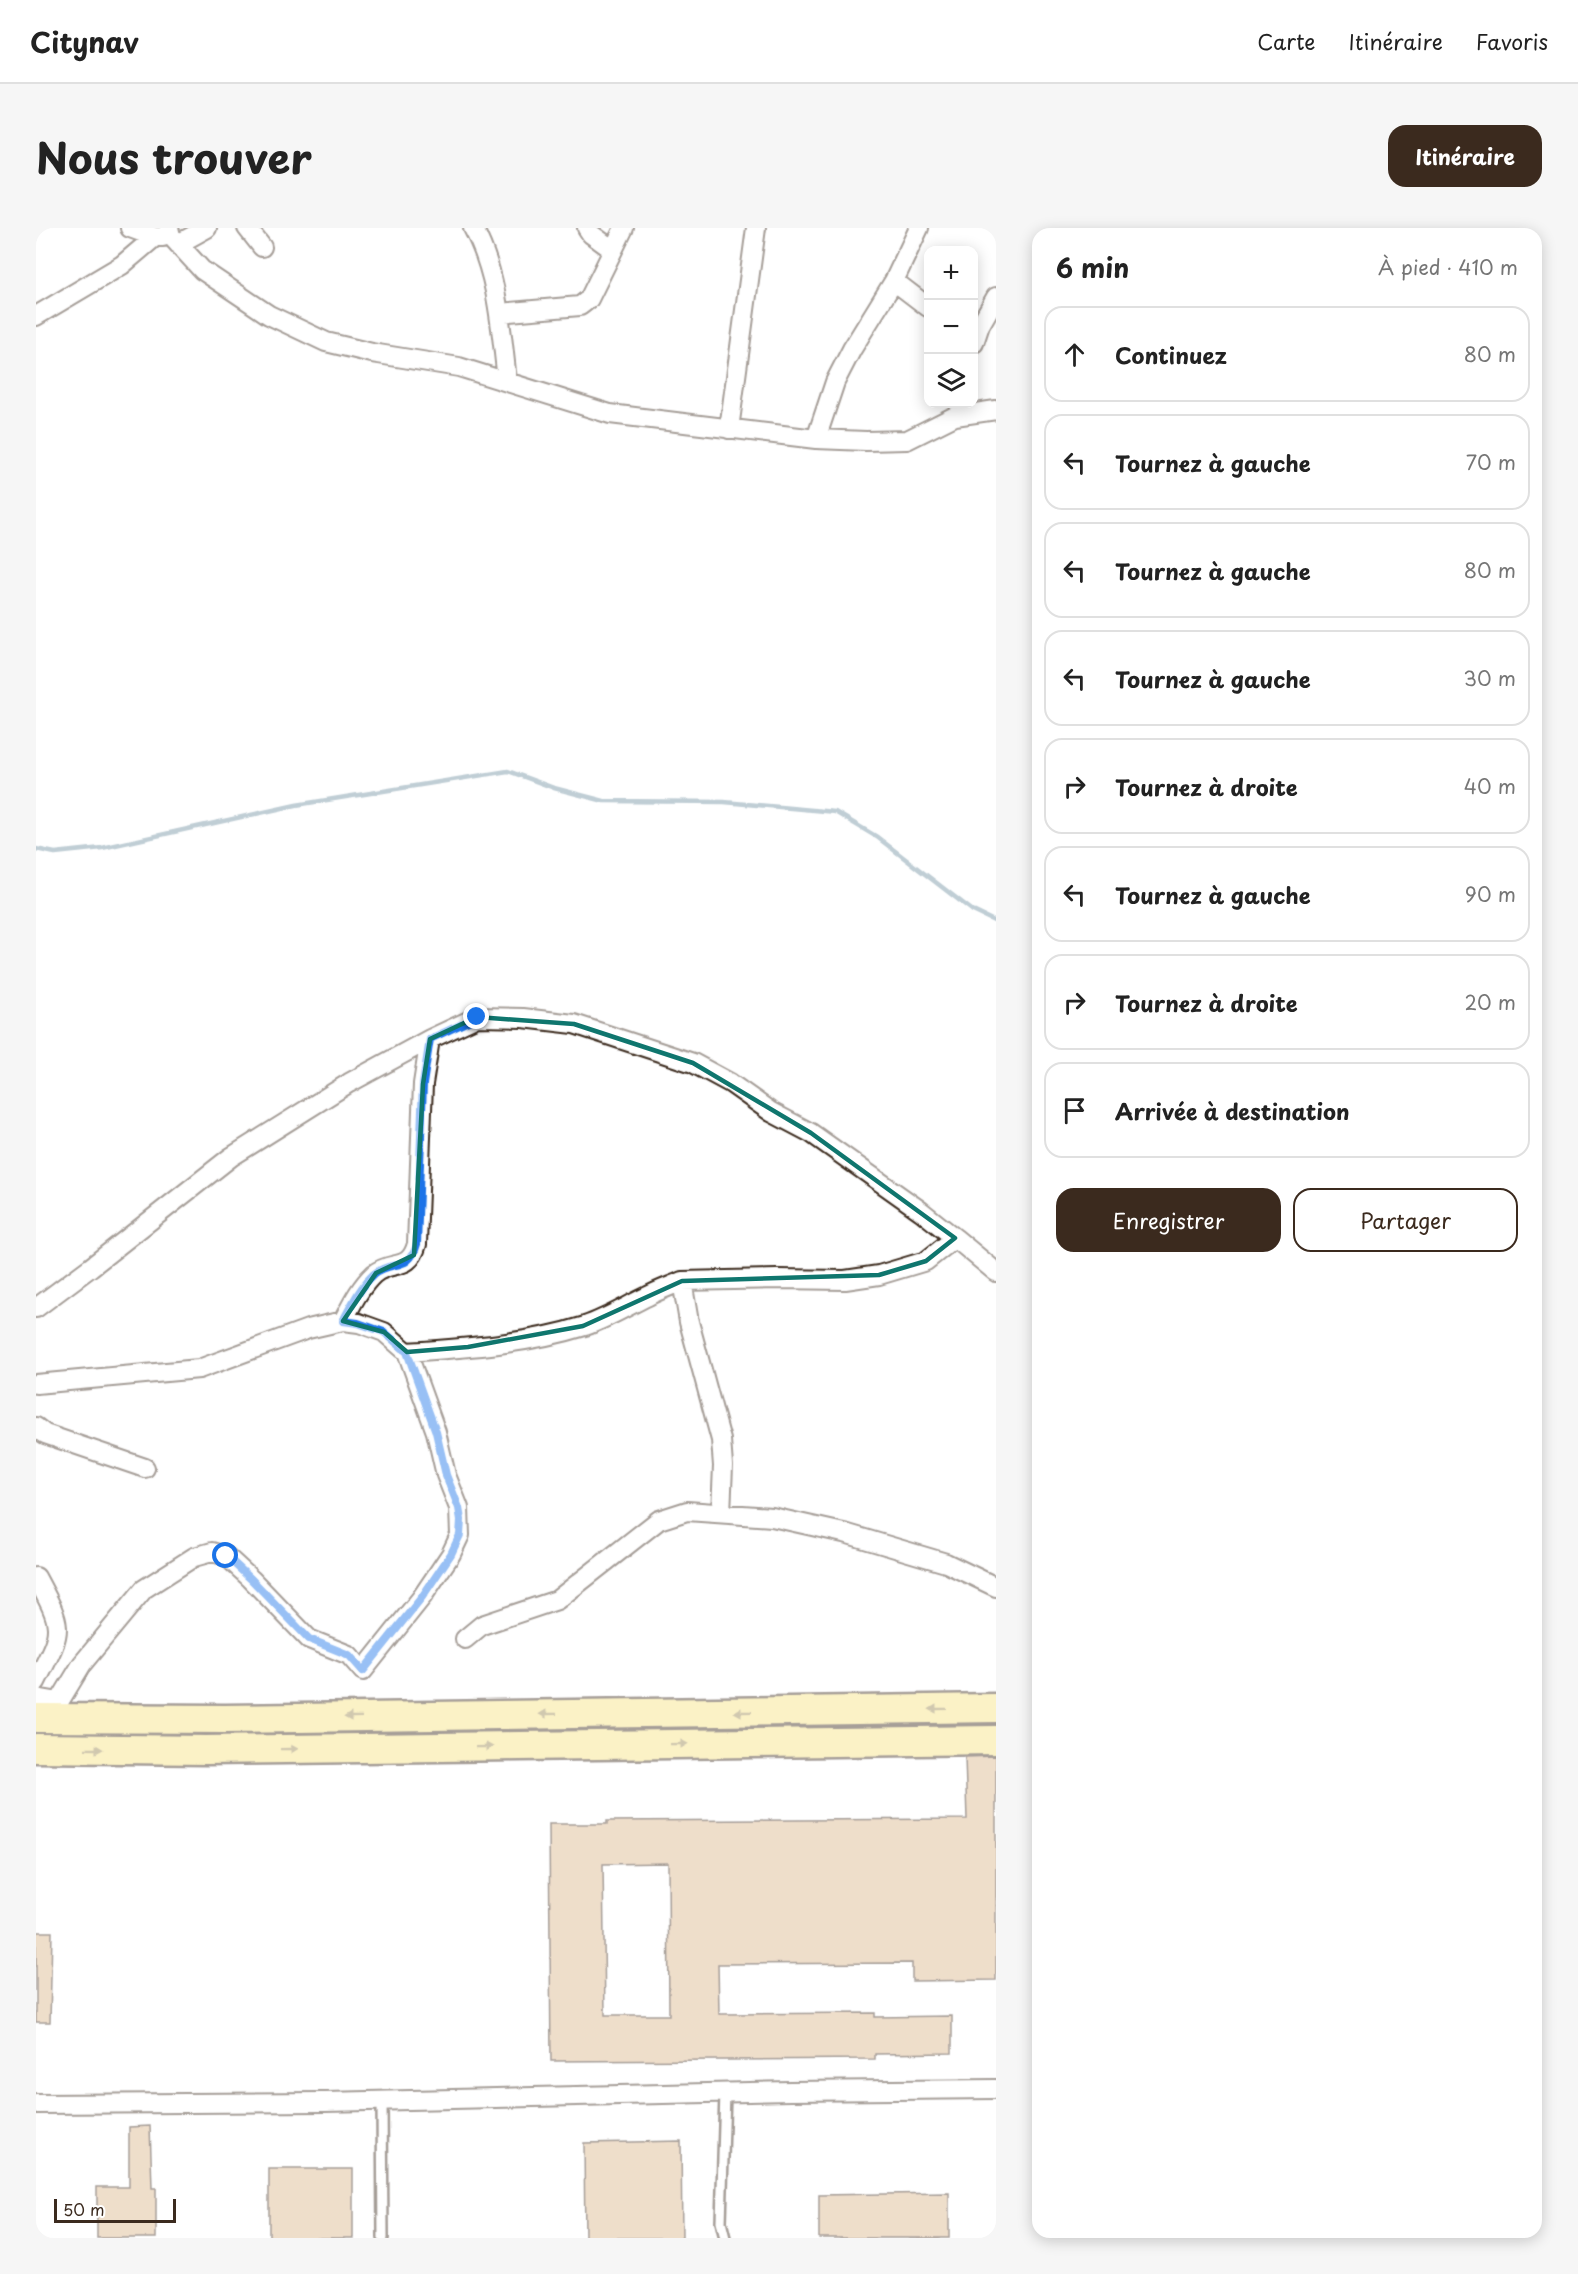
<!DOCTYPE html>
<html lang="fr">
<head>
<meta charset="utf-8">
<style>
	body { margin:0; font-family:"Playpen Sans",sans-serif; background:#f6f6f6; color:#222 }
	.controls { position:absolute; right:18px; top:18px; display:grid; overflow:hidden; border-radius:12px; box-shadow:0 3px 15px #0003 }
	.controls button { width:54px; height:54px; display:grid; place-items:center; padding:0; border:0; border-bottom:2px solid #e0e0e0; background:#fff; color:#222; font:30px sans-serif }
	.scale { position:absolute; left:18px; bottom:15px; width:122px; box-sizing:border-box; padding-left:6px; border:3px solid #3b2a1e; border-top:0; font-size:16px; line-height:21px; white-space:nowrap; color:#3b2a1e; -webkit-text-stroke:4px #fff; paint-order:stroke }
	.stop { position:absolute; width:18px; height:18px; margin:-14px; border:4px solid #1a73e8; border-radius:50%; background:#fff }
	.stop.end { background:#1a73e8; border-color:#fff; box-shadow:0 2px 6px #0008 }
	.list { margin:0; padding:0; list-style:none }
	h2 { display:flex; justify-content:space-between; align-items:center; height:78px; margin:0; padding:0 24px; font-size:26px }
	h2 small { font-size:20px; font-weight:400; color:#767676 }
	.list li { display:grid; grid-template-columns:39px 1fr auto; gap:18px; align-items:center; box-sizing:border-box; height:96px; margin:0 12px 12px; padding:0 12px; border:2px solid #e0e0e0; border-radius:18px }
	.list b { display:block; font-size:22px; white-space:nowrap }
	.list em { font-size:20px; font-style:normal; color:#767676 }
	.actions { display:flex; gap:12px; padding:18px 24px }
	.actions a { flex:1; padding:14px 0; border:2px solid #3b2a1e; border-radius:18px; text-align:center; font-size:21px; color:#3b2a1e }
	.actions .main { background:#3b2a1e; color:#fff }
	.icon { flex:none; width:33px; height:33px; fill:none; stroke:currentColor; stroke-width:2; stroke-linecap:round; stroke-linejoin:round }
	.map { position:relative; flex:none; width:960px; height:2010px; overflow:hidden; border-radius:18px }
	header { display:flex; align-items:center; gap:36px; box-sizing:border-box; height:84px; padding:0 30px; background:#fff; border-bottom:2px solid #e0e0e0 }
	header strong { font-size:28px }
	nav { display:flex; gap:33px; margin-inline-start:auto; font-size:21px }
	.intro { display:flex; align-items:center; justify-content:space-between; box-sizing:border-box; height:144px; padding:0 36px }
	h1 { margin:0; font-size:42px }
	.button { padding:15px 27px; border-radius:18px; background:#3b2a1e; color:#fff; font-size:21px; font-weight:700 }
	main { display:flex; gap:36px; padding:0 36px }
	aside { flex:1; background:#fff; border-radius:18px; box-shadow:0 3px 15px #0003 }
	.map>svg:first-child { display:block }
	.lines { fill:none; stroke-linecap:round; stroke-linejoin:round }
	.stream { stroke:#7392a2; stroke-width:4.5 }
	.building { fill:#dab58b; stroke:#3b2a1e; stroke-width:1.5; fill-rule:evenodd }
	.service-casing { stroke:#3b2a1e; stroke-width:14 }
	.minor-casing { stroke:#3b2a1e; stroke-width:22 }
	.primary-casing { stroke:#3b2a1e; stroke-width:33 }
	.service { stroke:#fff; stroke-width:9 }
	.minor { stroke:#fff; stroke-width:18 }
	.primary { stroke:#f6e281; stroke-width:28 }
	.oneway { fill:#988650 }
	.route { stroke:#1a73e8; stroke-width:8 }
	.marked { fill:none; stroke:#0f766e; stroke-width:4.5; stroke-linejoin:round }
</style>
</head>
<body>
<header>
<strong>Citynav</strong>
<nav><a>Carte</a><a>Itinéraire</a><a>Favoris</a></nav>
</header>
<div class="intro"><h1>Nous trouver</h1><a class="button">Itinéraire</a></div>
<main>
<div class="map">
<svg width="960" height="2010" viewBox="0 0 960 2010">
	<rect width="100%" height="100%" fill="#fff"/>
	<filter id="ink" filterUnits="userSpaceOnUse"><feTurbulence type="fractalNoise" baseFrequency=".0167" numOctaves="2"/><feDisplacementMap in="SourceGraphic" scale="12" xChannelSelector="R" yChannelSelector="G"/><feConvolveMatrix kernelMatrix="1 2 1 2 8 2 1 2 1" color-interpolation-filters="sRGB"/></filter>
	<g filter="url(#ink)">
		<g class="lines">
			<!-- stream -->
			<path class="stream" d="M0 621 19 625 66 620 260 577 472 543 518 560 568 573 688 574 799 584 841 609 937 683 960 694"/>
		</g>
		<!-- building -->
		<path class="building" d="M960 1528V1752L876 1753V1735L682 1736 683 1786 839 1785V1789L916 1788V1825L839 1826V1831L515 1833 513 1596H571V1593L931 1591 929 1529ZM632 1635 633 1787H569L567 1636Z
			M0 1704H16L14 1794H0Z
			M114 1898 116 1960H120V2010H61V1959H93V1899Z
			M645 1913 646 2010H549L548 1915Z
			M233 1941H317V2010H233Z
			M913 1965V2010H783V1967Z"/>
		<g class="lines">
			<!-- service casing -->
			<g class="service-casing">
				<path id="service" d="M689 1865 685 1994 689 2010
					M346 1873 347 2010"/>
			</g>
			<!-- minor casing -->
			<g class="minor-casing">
				<path id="minor" d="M94 0 119 9H127
					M133 0 135 8 166 42 233 87 290 114 336 125 423 139 574 186 780 211 830 213 871 212 919 188 960 182
					M211 0 226 19
					M437 0C462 46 465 101 471 152
					M551 0 555 6 577 22
					M142 16 171 0
					M858 53 892 79
					M463 85 544 78 553 71 588 0
					M0 88 86 37 119 9
					M938 115 944 97 960 69
					M693 201 720 0
					M780 211 799 154 816 121 858 53 883 0
					M646 1053 741 1051 809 1052 843 1047 890 1033 919 1010 960 1044
					M0 1080 55 1039 195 929 313 855 394 811 441 789 487 790 538 796 657 835 694 855 735 884 775 905 885 983 919 1010
					M307 1093C316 1076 324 1059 338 1046 356 1031 373 1045 381 1016L387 856 394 811
					M371 1124C430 1120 492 1116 549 1098 572 1090 591 1078 612 1068 623 1062 635 1058 646 1053L653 1094 685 1212 687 1238 685 1285
					M0 1156 163 1141 272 1101 307 1093 323 1095 348 1104 371 1124 400 1204 410 1247 423 1280 424 1307 415 1326 386 1369 327 1443 313 1427 273 1411 215 1351 190 1328 176 1324 158 1329 108 1361 46 1436 23 1474 0 1470
					M0 1199 9 1206 109 1240
					M0 1349C29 1403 27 1400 0 1454
					M429 1411 446 1397 521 1372 623 1292 651 1283 736 1289 812 1306 910 1335 960 1359
					M0 1876 289 1874 755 1863 960 1861"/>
			</g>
			<!-- primary casing -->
			<g class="primary-casing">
				<path id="primary" d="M0 1490 189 1491 960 1480
					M0 1520 170 1522 960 1512"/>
			</g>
			<!-- service -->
			<use href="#service" class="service"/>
			<!-- minor -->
			<use href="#minor" class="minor"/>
			<!-- primary -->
			<use href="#primary" class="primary"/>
		</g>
		<!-- one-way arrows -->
		<defs><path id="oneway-solid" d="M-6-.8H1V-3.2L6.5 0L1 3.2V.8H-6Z" transform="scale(1.5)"/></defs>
		<g class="oneway">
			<use href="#oneway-solid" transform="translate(902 1481) rotate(179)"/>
			<use href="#oneway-solid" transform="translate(707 1484) rotate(179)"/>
			<use href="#oneway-solid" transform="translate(512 1486) rotate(179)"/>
			<use href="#oneway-solid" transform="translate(317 1489) rotate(179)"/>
			<use href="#oneway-solid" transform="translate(643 1516) rotate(-1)"/>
			<use href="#oneway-solid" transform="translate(448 1519) rotate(-1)"/>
			<use href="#oneway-solid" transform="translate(58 1521) rotate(1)"/>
			<use href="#oneway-solid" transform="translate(253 1521) rotate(-1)"/>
		</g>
	</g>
	<g class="lines" filter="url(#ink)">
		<!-- route -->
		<path class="route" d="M190 1328 215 1351 273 1411 313 1427 327 1443 386 1369 415 1326 424 1307 425 1292 423 1280 410 1247 400 1204 371 1124 348 1104 322 1095 307 1093C316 1076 324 1059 338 1046 356 1031 373 1045 381 1016L387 856 394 811 441 789"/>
	</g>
	<!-- marked area -->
	<path d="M0 0H960V2010H0ZM441 789 538 796 657 835 775 905 919 1010 890 1033 843 1047 646 1053 547 1098 432 1119 371 1124 348 1104 307 1093 340 1045 378 1027 387 856 394 811Z" fill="#fff" fill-opacity=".55" fill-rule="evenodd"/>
	<path class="marked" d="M441 789 538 796 657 835 775 905 919 1010 890 1033 843 1047 646 1053 547 1098 432 1119 371 1124 348 1104 307 1093 340 1045 378 1027 387 856 394 811Z"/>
</svg>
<div class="controls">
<button>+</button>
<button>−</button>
<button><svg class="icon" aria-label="layers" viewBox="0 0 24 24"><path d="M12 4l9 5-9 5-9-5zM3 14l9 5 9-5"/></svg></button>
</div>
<div class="scale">50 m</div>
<div class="stop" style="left:190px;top:1328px"></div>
<div class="stop end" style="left:441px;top:789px"></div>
</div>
<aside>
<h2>6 min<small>À pied · 410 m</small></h2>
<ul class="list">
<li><svg class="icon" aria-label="ahead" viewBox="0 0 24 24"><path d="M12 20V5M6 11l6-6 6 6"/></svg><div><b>Continuez</b></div><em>80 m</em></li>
<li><svg class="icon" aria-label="left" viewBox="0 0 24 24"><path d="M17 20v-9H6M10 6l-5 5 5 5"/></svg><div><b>Tournez à gauche</b></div><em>70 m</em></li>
<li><svg class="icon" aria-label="left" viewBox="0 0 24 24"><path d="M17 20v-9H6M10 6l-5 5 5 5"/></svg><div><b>Tournez à gauche</b></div><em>80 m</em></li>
<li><svg class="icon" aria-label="left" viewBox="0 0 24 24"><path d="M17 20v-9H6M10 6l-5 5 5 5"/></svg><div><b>Tournez à gauche</b></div><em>30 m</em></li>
<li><svg class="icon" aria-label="right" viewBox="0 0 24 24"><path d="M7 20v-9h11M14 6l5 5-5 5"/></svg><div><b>Tournez à droite</b></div><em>40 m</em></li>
<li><svg class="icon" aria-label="left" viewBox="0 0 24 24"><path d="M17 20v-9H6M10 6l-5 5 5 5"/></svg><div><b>Tournez à gauche</b></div><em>90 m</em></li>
<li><svg class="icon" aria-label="right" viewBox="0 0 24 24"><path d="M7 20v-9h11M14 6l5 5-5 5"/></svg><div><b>Tournez à droite</b></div><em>20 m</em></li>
<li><svg class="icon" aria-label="arrive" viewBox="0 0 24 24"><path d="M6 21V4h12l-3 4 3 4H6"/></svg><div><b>Arrivée à destination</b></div></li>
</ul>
<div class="actions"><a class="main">Enregistrer</a><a>Partager</a></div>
</aside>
</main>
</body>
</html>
